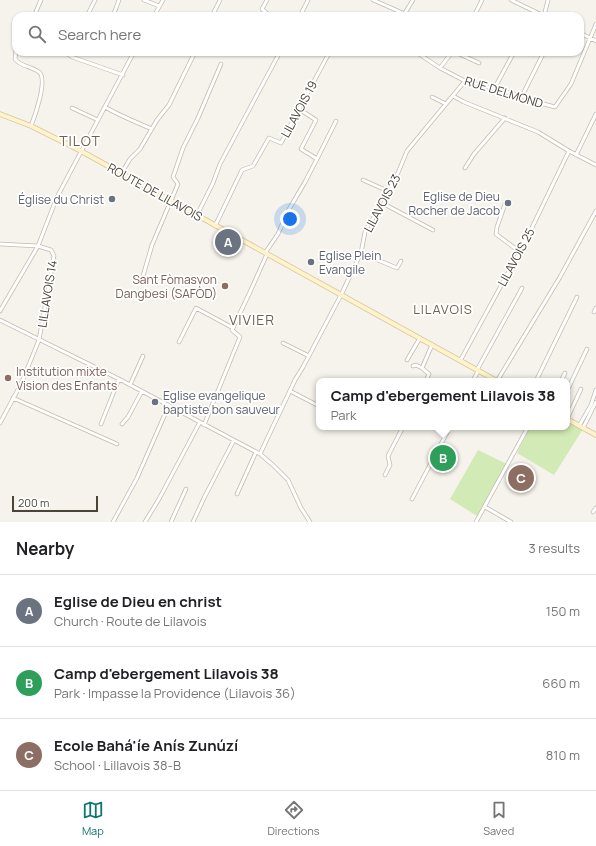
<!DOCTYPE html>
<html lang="en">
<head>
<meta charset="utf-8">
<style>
	body { margin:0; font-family:Manrope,sans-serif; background:#f6f6f6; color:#202124 }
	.scale { position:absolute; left:12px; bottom:10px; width:86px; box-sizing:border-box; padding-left:4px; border:2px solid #4b4439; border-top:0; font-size:11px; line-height:14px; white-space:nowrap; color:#4b4439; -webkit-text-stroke:3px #fff; paint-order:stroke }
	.you { position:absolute; left:290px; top:219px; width:14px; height:14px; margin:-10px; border:3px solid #fff; border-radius:50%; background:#1a73e8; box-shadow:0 0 0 6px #1a73e833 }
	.badge { display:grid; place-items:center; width:26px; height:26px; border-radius:50%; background:#0f766e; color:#fff; font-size:13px; font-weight:700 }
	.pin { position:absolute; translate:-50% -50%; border:2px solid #fff; box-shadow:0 1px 4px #0006 }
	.popup { position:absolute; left:316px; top:378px; width:254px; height:52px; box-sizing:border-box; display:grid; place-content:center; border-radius:8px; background:#fff; filter:drop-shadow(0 1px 3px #0005); font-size:13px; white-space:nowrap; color:#757577 }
	.popup b { font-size:15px; color:#202124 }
	.popup::after { content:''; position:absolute; left:50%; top:100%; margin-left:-8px; border:8px solid transparent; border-top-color:#fff }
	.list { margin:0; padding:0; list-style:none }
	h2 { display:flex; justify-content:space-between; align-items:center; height:52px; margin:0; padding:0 16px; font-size:17px }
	h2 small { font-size:13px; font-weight:400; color:#757577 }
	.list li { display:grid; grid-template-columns:26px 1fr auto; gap:12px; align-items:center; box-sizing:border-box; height:72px; padding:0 16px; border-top:1px solid #e0e0e0 }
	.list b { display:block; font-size:15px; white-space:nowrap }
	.list p { margin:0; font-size:13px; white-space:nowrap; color:#757577 }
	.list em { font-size:13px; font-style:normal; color:#757577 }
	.icon { flex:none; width:22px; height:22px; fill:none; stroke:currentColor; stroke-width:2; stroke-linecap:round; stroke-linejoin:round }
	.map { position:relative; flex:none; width:596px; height:522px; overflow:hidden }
	.search { position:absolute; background:#fff; box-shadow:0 1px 3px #0004; left:12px; right:12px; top:12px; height:44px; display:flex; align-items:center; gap:10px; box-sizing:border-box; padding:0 14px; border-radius:12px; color:#757577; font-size:15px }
	.sheet { height:268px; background:#fff }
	nav { display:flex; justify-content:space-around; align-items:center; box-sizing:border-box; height:56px; border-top:1px solid #e0e0e0; background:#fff; font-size:11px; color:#757577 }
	nav a { display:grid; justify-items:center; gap:2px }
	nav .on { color:#0f766e }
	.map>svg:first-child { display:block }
	.green { fill:#d2eab5 }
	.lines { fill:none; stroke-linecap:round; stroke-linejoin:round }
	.street-casing { stroke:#c2bbae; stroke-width:4.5 }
	.secondary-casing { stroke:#d6c79b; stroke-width:5.5 }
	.street { stroke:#fff; stroke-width:3 }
	.secondary { stroke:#fff3cd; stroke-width:4 }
	.worship-dot { fill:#6b7280; stroke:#fff; stroke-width:1.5 }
	.education-dot { fill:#8d6e63; stroke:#fff; stroke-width:1.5 }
	.labels { text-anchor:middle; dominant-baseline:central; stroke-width:3.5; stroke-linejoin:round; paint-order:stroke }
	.street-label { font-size:12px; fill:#4b4439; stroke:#fff }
	.worship-label { font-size:12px; fill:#5b616d; stroke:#fff; text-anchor:end }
	.education-label { font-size:12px; fill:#785e54; stroke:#fff; text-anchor:end }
	.neighbourhood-label { font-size:13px; letter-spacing:1px; fill:#6e6250; stroke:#fff }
	.quarter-label { font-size:14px; letter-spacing:1px; fill:#6e6250; stroke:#fff }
</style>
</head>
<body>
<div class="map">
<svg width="596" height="522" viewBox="0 0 596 522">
	<rect width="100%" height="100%" fill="#f6f3ec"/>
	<!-- green -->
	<path class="green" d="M567 421 583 429 554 475 517 453 530 427H567Z
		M478 450 507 464 477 516 450 499Z"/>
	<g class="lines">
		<!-- street casing -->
		<g class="street-casing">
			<path id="street" d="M144 0 159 6
				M267 0 262 9 270 16
				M373 0 405 14
				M511 0 544 16
				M34 16 41 0
				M87 16 95 0
				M113 16 119 0
				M154 16 163 0
				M212 16 220 0
				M300 16 308 0
				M403 16 413 0
				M474 16 482 0
				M544 16 548 0
				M580 33 596 41
				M16 50 15 59C21 67 31 66 39 72 48 79 35 116 31 126
				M69 52V55L72 57 123 75
				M416 52 440 68 465 81 522 96 540 103 555 107 571 84 596 24
				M455 52 479 63
				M440 68 452 52
				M494 89 513 54
				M453 96 464 102 538 132 569 151 596 165
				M522 96 544 52
				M432 97 446 104
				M105 107C120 116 136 122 152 129
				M72 108 98 120
				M576 155 596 114
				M317 159 336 121
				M465 168 474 154 505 118
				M121 174 130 159 140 149 157 120 169 105 195 52
				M363 180 390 192
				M384 204 433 230
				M505 204 497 227 496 234 520 252
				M197 215 213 183 220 164 280 52
				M215 226 242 170 253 166 269 138 281 143 328 55
				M0 244 38 246 0 311
				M265 253 278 234 288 211 305 182 317 159 301 149 316 120 299 109
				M361 253 397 268 401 261
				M143 276 152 245 178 184 173 177 183 148 198 118 221 64
				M594 312 596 308
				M0 320 119 379 260 454 274 466 288 480 301 508 310 522
				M179 342 196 308 233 328
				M283 343 309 356
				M407 360 420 338
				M460 361 527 238 569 151
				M413 366 416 365 422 368
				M477 370 522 288
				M426 381 429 374 422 368 432 345
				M473 381 478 371
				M497 381 560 277 596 211
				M536 381 577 297
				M561 381 565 373
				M130 385 143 356
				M290 391 317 405
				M567 391 587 349
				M13 398 117 444
				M567 419 581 389
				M0 423 21 384 39 340 54 256 51 250 38 246 57 197 134 52
				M101 424 119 379
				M122 424 128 417 142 391
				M204 425 240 337 232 330 250 292 267 254
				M579 426 591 405 596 390
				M583 428 596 402
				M260 454 295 380 303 367 341 295 361 253 365 232 369 224 388 197 407 151 465 81
				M385 475 390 465 388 456 403 427
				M237 494 256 452
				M412 499 450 427
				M485 507 511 522
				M593 512 596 508
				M113 522 137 478 169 405
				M145 522 159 499 200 422
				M171 522 186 489
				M193 522 204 498 234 440
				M476 522 528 427"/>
		</g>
		<!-- secondary casing -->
		<g class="secondary-casing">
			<path id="secondary" d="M0 114 31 126 81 151 497 381
				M567 419 596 435"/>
		</g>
		<!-- street -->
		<use href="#street" class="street"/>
		<!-- secondary -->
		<use href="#secondary" class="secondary"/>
	</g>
	<!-- markers -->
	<g class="worship-dot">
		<circle cx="112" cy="199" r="4"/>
		<circle cx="508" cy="203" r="4"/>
		<circle cx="311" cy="262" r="4"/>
		<circle cx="155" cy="402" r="4"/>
	</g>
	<g class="education-dot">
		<circle cx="225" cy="286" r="4"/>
		<circle cx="8" cy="378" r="4"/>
	</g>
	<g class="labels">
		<!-- street labels -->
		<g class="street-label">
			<text transform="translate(504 92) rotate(17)">RUE DELMOND</text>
			<text transform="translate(299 109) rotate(-62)">LILAVOIS 19</text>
			<text transform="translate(155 192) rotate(29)">ROUTE DE LILAVOIS</text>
			<text transform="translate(382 203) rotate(-62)">LILAVOIS 23</text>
			<text transform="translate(516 257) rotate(-62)">LILAVOIS 25</text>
			<text transform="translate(47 294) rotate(-81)">LILLAVOIS 14</text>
		</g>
		<!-- worship labels -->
		<g class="worship-label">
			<text x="500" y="196">Eglise de Dieu<tspan x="500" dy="14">Rocher de Jacob</tspan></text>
			<text x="104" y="199">Église du Christ</text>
			<text x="319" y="255" text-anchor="start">Eglise Plein<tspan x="319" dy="14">Evangile</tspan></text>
			<text x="163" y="395" text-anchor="start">Eglise evangelique<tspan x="163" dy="14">baptiste bon sauveur</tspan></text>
		</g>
		<!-- education labels -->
		<g class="education-label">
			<text x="217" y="279">Sant Fòmasyon<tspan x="217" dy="14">Dangbesi (SAFÒD)</tspan></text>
			<text x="16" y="371" text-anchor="start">Institution mixte<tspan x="16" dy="14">Vision des Enfants</tspan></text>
		</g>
		<!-- neighbourhood labels -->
		<g class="neighbourhood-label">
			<text x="443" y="309">LILAVOIS</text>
		</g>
		<!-- quarter labels -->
		<g class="quarter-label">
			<text x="80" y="140">TILOT</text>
			<text x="252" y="319">VIVIER</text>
		</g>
	</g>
</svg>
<div class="scale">200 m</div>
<div class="you"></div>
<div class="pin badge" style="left:228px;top:242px;background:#6b7280">A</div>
<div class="pin badge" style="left:443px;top:458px;background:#2e9e5b">B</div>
<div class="popup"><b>Camp d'ebergement Lilavois 38</b>Park</div>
<div class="pin badge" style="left:521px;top:478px;background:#8d6e63">C</div>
<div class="search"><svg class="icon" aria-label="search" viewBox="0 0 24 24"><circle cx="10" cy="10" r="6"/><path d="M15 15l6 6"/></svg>Search here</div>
</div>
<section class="sheet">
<h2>Nearby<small>3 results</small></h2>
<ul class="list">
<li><span class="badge" style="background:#6b7280">A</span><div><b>Eglise de Dieu en christ</b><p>Church · Route de Lilavois</p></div><em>150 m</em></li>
<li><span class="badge" style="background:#2e9e5b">B</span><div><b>Camp d'ebergement Lilavois 38</b><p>Park · Impasse la Providence (Lilavois 36)</p></div><em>660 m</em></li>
<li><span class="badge" style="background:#8d6e63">C</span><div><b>Ecole Bahá'íe Anís Zunúzí</b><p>School · Lillavois 38-B</p></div><em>810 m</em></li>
</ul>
</section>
<nav>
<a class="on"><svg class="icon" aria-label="map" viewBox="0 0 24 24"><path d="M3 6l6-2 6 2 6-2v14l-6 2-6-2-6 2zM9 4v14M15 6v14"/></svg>Map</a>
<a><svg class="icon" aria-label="directions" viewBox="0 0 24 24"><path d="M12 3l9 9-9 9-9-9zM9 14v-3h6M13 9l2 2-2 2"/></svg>Directions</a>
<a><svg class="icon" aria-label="saved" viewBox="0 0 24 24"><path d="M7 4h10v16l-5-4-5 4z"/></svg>Saved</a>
</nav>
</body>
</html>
